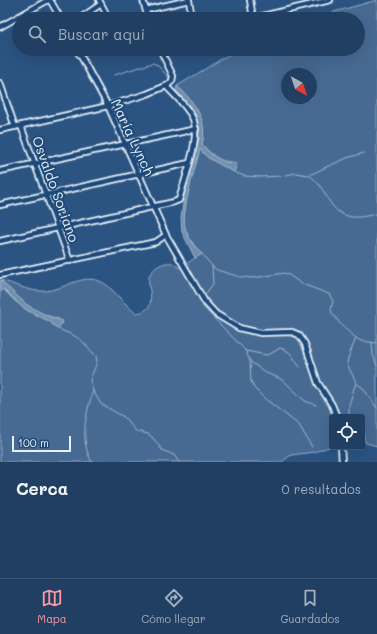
<!DOCTYPE html>
<html lang="es">
<head>
<meta charset="utf-8">
<style>
	body { margin:0; font-family:Mali,sans-serif; background:#2d4a6b; color:#f1f3f6 }
	.controls { position:absolute; right:12px; bottom:12px; display:grid; overflow:hidden; border-radius:4px; box-shadow:0 4px 16px #0002 }
	.controls button { width:36px; height:36px; display:grid; place-items:center; padding:0; border:0; border-bottom:1px solid #3d5877; background:#203f62; color:#f1f3f6; font:20px sans-serif }
	.compass { position:absolute; left:281px; top:68px; width:36px; height:36px; border-radius:50%; background:#203f62; box-shadow:0 4px 16px #0002; rotate:140deg }
	.scale { position:absolute; left:12px; bottom:10px; width:59px; box-sizing:border-box; padding-left:4px; border:2px solid #e8f1f8; border-top:0; font-size:11px; line-height:14px; white-space:nowrap; color:#e8f1f8; -webkit-text-stroke:3px #1f4a7a; paint-order:stroke }
	.list { margin:0; padding:0; list-style:none }
	h2 { display:flex; justify-content:space-between; align-items:center; height:52px; margin:0; padding:0 16px; font-size:17px }
	h2 small { font-size:13px; font-weight:400; color:#a2afbe }
	.icon { flex:none; width:22px; height:22px; fill:none; stroke:currentColor; stroke-width:2; stroke-linecap:round; stroke-linejoin:round }
	.map { position:relative; flex:none; width:377px; height:462px; overflow:hidden }
	.search { position:absolute; background:#203f62; box-shadow:0 4px 16px #0002; left:12px; right:12px; top:12px; height:44px; display:flex; align-items:center; gap:10px; box-sizing:border-box; padding:0 14px; border-radius:22px; color:#a2afbe; font-size:15px }
	.sheet { height:116px; background:#203f62 }
	nav { display:flex; justify-content:space-around; align-items:center; box-sizing:border-box; height:56px; border-top:1px solid #3d5877; background:#203f62; font-size:11px; color:#a2afbe }
	nav a { display:grid; justify-items:center; gap:2px }
	nav .on { color:#ff9aa2 }
	.map>svg:first-child { display:block }
	.green { fill:#476b93; stroke:#98aec6; fill-rule:evenodd }
	.water { fill:#708ead; stroke:#a0b6cb }
	.lines { fill:none; stroke-linecap:round; stroke-linejoin:round }
	.stream { stroke:#a0b6cb; stroke-width:1 }
	.minor-casing { stroke:#e8f1f8; stroke-width:8 }
	.minor { stroke:#1f4a7a; stroke-width:4.5 }
	.labels { text-anchor:middle; dominant-baseline:central; stroke-width:4; stroke-linejoin:round; paint-order:stroke }
	.street-label { font-size:14px; fill:#e8f1f8; stroke:#1f4a7a }
</style>
</head>
<body>
<div class="map">
<svg width="377" height="462" viewBox="0 0 377 462">
	<rect width="100%" height="100%" fill="#2b5482"/>
	<filter id="ink" filterUnits="userSpaceOnUse"><feTurbulence type="fractalNoise" baseFrequency=".025" numOctaves="2"/><feDisplacementMap in="SourceGraphic" scale="8" xChannelSelector="R" yChannelSelector="G"/><feConvolveMatrix kernelMatrix="1 2 1 2 8 2 1 2 1" color-interpolation-filters="sRGB"/></filter>
	<g filter="url(#ink)">
		<!-- green -->
		<path class="green" d="M377 0V446L366 443 364 439V431L362 430V417H332V446L314 452 291 455 282 462H0V292L3 289 16 302 28 311 49 321 58 329 59 319C35 313 17 300 1 280 14 284 30 292 43 291 66 291 85 268 108 286L135 313C160 312 147 289 149 277 151 269 163 261 172 263 174 264 177 266 180 268L201 254C195 247 188 238 185 228 181 210 195 168 200 149L207 157 230 170 233 162C220 162 210 154 202 144 206 125 200 112 188 97 185 94 181 89 177 86L238 49H358V19H309ZM287 74H311V98H287Z"/>
		<!-- water -->
		<path class="water" d="M177 86C181 89 185 94 188 97 200 111 207 126 202 144 207 151 215 159 224 162 228 163 233 162 237 164L234 172 230 170 207 157 200 149C195 168 181 210 185 228 188 238 195 247 202 254L195 258 182 232 181 218 185 189 199 139V126L195 113 176 90Z
			M0 280 27 305 49 317 63 321 58 329 49 321 22 307 4 289 0 292Z"/>
		<g class="lines">
			<!-- stream -->
			<path class="stream" d="M114 75 153 63 157 65 169 78
				M234 172 244 176 261 177 281 176 296 173 308 175 314 173 324 168 347 158 364 153
				M309 175C329 188 326 213 352 217 361 218 369 215 377 214
				M202 254 212 266 217 270 240 277 254 278 284 273 289 275 302 284 329 294 333 301 331 309 332 313 342 326 356 338 361 341 377 343
				M204 296 213 284 212 266
				M202 300 203 307 245 350 250 361 251 381 254 388 264 398 299 425 312 447
				M58 329 73 335 81 340 96 356 97 362 90 380 93 391 101 404 124 417 136 431 148 434 153 438 162 450 174 455 179 462
				M372 343 373 355 377 366
				M246 351 266 355 270 354 280 348C294 352 292 358 300 367
				M251 362 266 373 279 378 285 382 305 401 316 405
				M356 383 363 388 377 408
				M349 417V405L356 382 347 364 348 358 356 338
				M92 462C79 441 86 413 93 391"/>
			<!-- minor casing -->
			<g class="minor-casing">
				<path id="minor" d="M50 0 61 19
					M99 0 109 19
					M143 0 148 19
					M189 0 192 19
					M250 0 253 18
					M146 10 189 0
					M79 19 101 4
					M250 19 330 0
					M0 27 48 0
					M77 49 108 106 166 235 205 302 216 314 239 328 261 333 292 332 299 335 305 344 318 383 332 405 337 417
					M79 54 89 49
					M0 83 15 127
					M21 126 70 261
					M0 130 108 106 147 94 168 85 172 81 173 76 160 49
					M0 171 196 129
					M0 205 189 163
					M0 241 174 202 179 200C184 181 201 137 193 119 188 107 175 96 166 86
					M0 275 156 242 166 235
					M341 447 342 462"/>
			</g>
			<!-- minor -->
			<use href="#minor" class="minor"/>
		</g>
	</g>
	<g class="labels">
		<!-- street labels -->
		<g class="street-label">
			<text transform="translate(133 137) rotate(65)">María Lynch</text>
			<text transform="translate(56 189) rotate(70)">Osvaldo Soriano</text>
		</g>
	</g>
</svg>
<div class="controls">
<button><svg class="icon" aria-label="locate" viewBox="0 0 24 24"><circle cx="12" cy="12" r="6"/><path d="M12 2v4M12 18v4M2 12h4M18 12h4"/></svg></button>
</div>
<svg class="compass" viewBox="-18 -18 36 36"><path d="M0-13l5 13h-10z" fill="#e53935"/><path d="M0 13l5-13h-10z" fill="#a2afbe"/></svg>
<div class="scale">100 m</div>
<div class="search"><svg class="icon" aria-label="search" viewBox="0 0 24 24"><circle cx="10" cy="10" r="6"/><path d="M15 15l6 6"/></svg>Buscar aquí</div>
</div>
<section class="sheet">
<h2>Cerca<small>0 resultados</small></h2>
<ul class="list">
</ul>
</section>
<nav>
<a class="on"><svg class="icon" aria-label="map" viewBox="0 0 24 24"><path d="M3 6l6-2 6 2 6-2v14l-6 2-6-2-6 2zM9 4v14M15 6v14"/></svg>Mapa</a>
<a><svg class="icon" aria-label="directions" viewBox="0 0 24 24"><path d="M12 3l9 9-9 9-9-9zM9 14v-3h6M13 9l2 2-2 2"/></svg>Cómo llegar</a>
<a><svg class="icon" aria-label="saved" viewBox="0 0 24 24"><path d="M7 4h10v16l-5-4-5 4z"/></svg>Guardados</a>
</nav>
</body>
</html>
